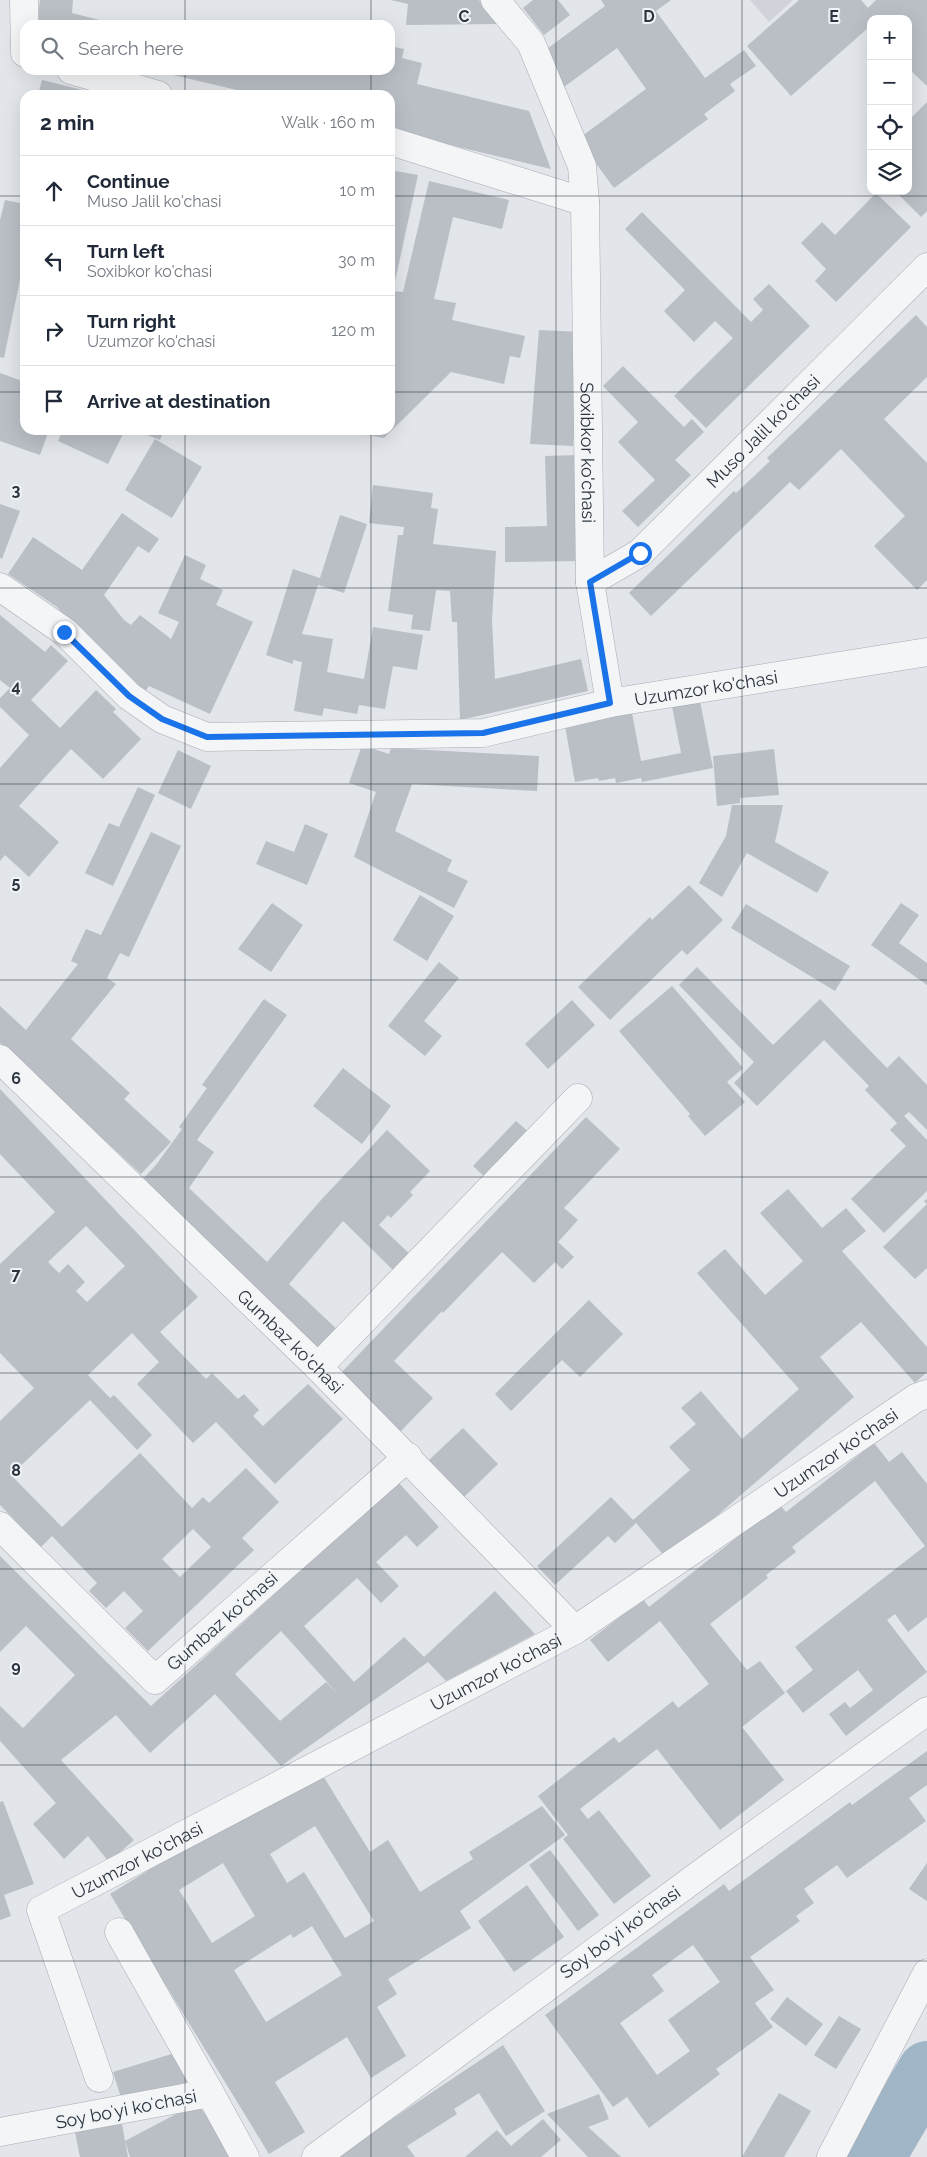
<!DOCTYPE html>
<html lang="en">
<head>
<meta charset="utf-8">
<style>
	body { margin:0; font-family:Raleway,sans-serif; background:#f6f6f7; color:#1f2937 }
	.controls { position:absolute; right:15px; top:15px; display:grid; overflow:hidden; border-radius:10px; box-shadow:0 5px 20px #0002 }
	.controls button { width:45px; height:45px; display:grid; place-items:center; padding:0; border:0; border-bottom:1px solid #e0e1e3; background:#fff; color:#1f2937; font:25px sans-serif }
	.stop { position:absolute; width:15px; height:15px; margin:-11px; border:4px solid #1a73e8; border-radius:50%; background:#fff }
	.stop.end { background:#1a73e8; border-color:#fff; box-shadow:0 1px 5px #0008 }
	.list { margin:0; padding:0; list-style:none }
	h2 { display:flex; justify-content:space-between; align-items:center; height:65px; margin:0; padding:0 20px; font-size:21px }
	h2 small { font-size:16px; font-weight:400; color:#747a83 }
	.list li { display:grid; grid-template-columns:32px 1fr auto; gap:15px; align-items:center; box-sizing:border-box; height:70px; padding:0 20px; border-top:1px solid #e0e1e3 }
	.list b { display:block; font-size:19px; white-space:nowrap }
	.list p { margin:0; font-size:16px; white-space:nowrap; color:#747a83 }
	.list em { font-size:16px; font-style:normal; color:#747a83 }
	.icon { flex:none; width:28px; height:28px; fill:none; stroke:currentColor; stroke-width:2; stroke-linecap:round; stroke-linejoin:round }
	.map { position:relative; flex:none; width:927px; height:2157px; overflow:hidden }
	.search { position:absolute; background:#fff; box-shadow:0 5px 20px #0002; left:20px; top:20px; width:375px; height:55px; display:flex; align-items:center; gap:12px; box-sizing:border-box; padding:0 18px; border-radius:15px; color:#747a83; font-size:19px }
	.panel { position:absolute; background:#fff; box-shadow:0 5px 20px #0002; left:20px; top:90px; width:375px; height:345px; border-radius:15px }
	.map>svg:first-child { display:block }
	.built { fill:#d0d4da }
	.lines { fill:none; stroke-linecap:round; stroke-linejoin:round }
	.river { stroke:#a0b5c5; stroke-width:58 }
	.building { fill:#b9bfc5; fill-rule:evenodd }
	.minor-casing { stroke:#a7acb3; stroke-width:29 }
	.minor { stroke:#f4f5f7; stroke-width:28 }
	.route { stroke:#1a73e8; stroke-width:6 }
	.grid { fill:none; stroke:#2b343f; stroke-width:1; stroke-opacity:0.55 }
	.labels { text-anchor:middle; dominant-baseline:central; stroke-width:4; stroke-linejoin:round; paint-order:stroke }
	.street-label { font-size:18px; fill:#2b343f; stroke:#f1f4f6 }
	.grid-label { font-size:16px; text-anchor:middle; font-weight:bold; fill:#2b343f; stroke:#f1f4f6; stroke-width:4; stroke-linejoin:round; paint-order:stroke }
</style>
</head>
<body>
<div class="map">
<svg width="927" height="2157" viewBox="0 0 927 2157">
	<rect width="100%" height="100%" fill="#e2e5e9"/>
	<!-- built -->
	<path class="built" d="M750 0H793L769 22Z"/>
	<g class="lines">
		<!-- river -->
		<path class="river" d="M876 2157 927 2070"/>
	</g>
	<!-- building -->
	<path class="building" d="M40 0H73L72 13 119 25H37Z
		M391 0H479L498 24 406 25 408 4Z
		M533 0H558L570 15 544 35 523 8Z
		M601 0H671L656 11 705 78 744 50 756 66 730 84 735 91 704 114 708 119 614 188 578 139 646 89 617 48 564 87 540 54 605 6Z
		M799 0H861L868 8 876 0H927V86L908 68V19H871V31L868 28 791 96 747 46Z
		M390 46 404 49 402 58 422 63 417 84 529 111 551 169 404 134 405 131 390 127V95H258L156 71 390 70Z
		M42 80 99 94V95H38Z
		M927 102V211L921 217 895 191H908V121Z
		M390 170 418 175 393 291 403 292 429 181 509 200 502 229 453 217 434 299 456 303 452 320 525 336 520 358 510 356 504 384 451 372 384 438 347 431 390 430Z
		M876 193 911 227 836 302 815 281 826 269 801 243 822 222 835 235Z
		M5 200 25 204V255L4 358 0 357V220Z
		M642 212 751 322 763 310 753 299 769 284 810 326 706 428 674 396 733 338 715 321 694 342 664 311 685 290 625 229Z
		M916 315 927 327V377L884 419 927 463V580L917 590 874 546 905 516 841 449 799 490 790 482 651 616 629 593 734 491 736 493 770 461 767 458Z
		M539 330 581 332 573 446 530 444Z
		M623 366 684 427 692 419 704 432 675 460 691 475 638 527 622 511 655 480 618 442 638 422 603 386Z
		M0 373 25 382V430H49L40 455 0 441Z
		M63 430H125L108 464 58 441Z
		M134 430H164L160 440Z
		M155 439 202 467 172 518 125 490Z
		M579 455 580 561 505 562V527L547 526 545 456Z
		M373 485 433 493 431 508 438 509 433 544 496 551 492 620 495 679 581 659 588 691 460 720 457 622H452L450 591 436 590 430 631 411 629 413 615 388 611 398 535H403L404 527 369 523Z
		M0 504 20 511 2 559 0 558Z
		M122 513 159 539 149 553 138 546 104 595 124 620 131 625 140 615 171 639 179 622 158 613 185 555 206 565 200 579 223 590 216 605 253 622 210 714 149 686 144 693 97 656 57 607 8 574 33 537 82 570Z
		M340 515 367 524 344 593 318 585 302 634 333 639 327 672 364 679 373 627 423 635 417 670 393 666 385 709 359 705 357 714 324 708 322 716 294 711 302 662 293 660V664L266 655 293 569 320 578Z
		M0 615 45 652 51 645 68 661 31 700 60 728 96 690 116 709 113 712 141 739 103 779 71 749 19 806 59 842 29 877 5 855 0 861V768L29 735 0 707V698L10 688 0 680Z
		M700 701 713 768 642 782 641 778 616 783 615 778 599 781 598 778 575 782 565 726 632 713 641 761 681 753 672 706Z
		M362 745 389 754 391 748 539 756 537 791 412 784 395 831 452 860 447 871 468 881 454 908 354 857 376 792 349 783Z
		M774 749 779 795 740 798V803L717 806 713 756Z
		M178 750 211 766 191 809 158 793Z
		M138 787 155 795 113 886 85 873 109 823 119 827Z
		M732 805H783L775 842 829 872 817 893 747 853 722 897 699 883 726 836Z
		M305 824 328 834 307 885 256 864 266 841 294 852Z
		M151 832 181 846 129 957 120 953 107 978 116 984 71 1039 130 1093 124 1099 171 1142 141 1174 0 1043V1006L26 1030 78 964 71 961 86 929 101 935Z
		M689 885 723 920 687 955 682 950 610 1020 578 987 650 917 652 920Z
		M420 895 454 916 427 961 393 940Z
		M272 903 303 925 271 972 238 949Z
		M901 903 919 915 899 943 927 963V985L871 945Z
		M746 904 850 966 835 991 731 928Z
		M439 962 459 978 424 1021 442 1036 425 1056 388 1026Z
		M697 967 773 1045 820 999 887 1068 899 1056 927 1085V1130L909 1112 904 1116 927 1140V1191L884 1233 851 1199 906 1146 890 1130 897 1123 865 1090 869 1086 824 1040 757 1106 734 1083 754 1062 679 985Z
		M672 986 743 1068 727 1082 745 1102 705 1136 688 1116 690 1114 619 1031Z
		M264 999 287 1015 197 1140 214 1152 189 1188 267 1262 321 1200 387 1130 430 1171 410 1192 413 1195 391 1218 388 1215 379 1225 412 1256 396 1273 343 1221 289 1284 343 1335 323 1356 141 1181 156 1165 182 1129 179 1127 207 1088 202 1085Z
		M572 1000 595 1025 548 1069 525 1044Z
		M343 1068 391 1106 362 1144 313 1106Z
		M0 1089 198 1297 160 1332 206 1379 212 1373 238 1399 244 1394 259 1410 253 1416 263 1426 308 1384 343 1419 275 1484 216 1422 193 1443 137 1384 159 1362 132 1333 88 1375 110 1398 114 1395 152 1435 137 1450 90 1400 11 1475 62 1527 140 1453 192 1508 203 1497 209 1503 246 1468 279 1502 242 1538 254 1550 148 1651 125 1628 143 1611 124 1591 106 1608 89 1591 97 1583 52 1536 41 1547 0 1505V1421L34 1388 0 1353V1264L55 1212 0 1154ZM86 1226 125 1266 87 1302 76 1291 85 1282 68 1264 59 1273 48 1262ZM193 1529 211 1547 180 1577 162 1559Z
		M586 1117 620 1149 564 1208 578 1220 558 1242 574 1257 562 1269 555 1262 534 1283 502 1252 443 1313 442 1311 394 1361 433 1398 399 1433 339 1375Z
		M516 1121 532 1135 488 1180 473 1166Z
		M788 1189 822 1228 846 1208 866 1231 842 1251 927 1347V1372L915 1383 861 1322 820 1357 854 1397 667 1559 636 1523 615 1543 608 1536 555 1585 537 1566 611 1497 633 1520 690 1470 669 1447 696 1424 681 1408 701 1391 742 1439 799 1389 697 1273 725 1249 765 1295 803 1261 760 1213Z
		M927 1199V1268L915 1279 883 1247 927 1204 924 1201Z
		M589 1300 623 1334 580 1377 562 1360 511 1411 495 1394Z
		M463 1428 498 1464 463 1498 428 1461Z
		M874 1443 889 1462 902 1452 927 1484V1617L908 1632 895 1614 887 1620 927 1672 846 1736 829 1714 845 1702 850 1708 873 1690 858 1670 803 1713 786 1691 813 1670 795 1647 925 1546 875 1481 792 1547 796 1552 766 1575 768 1578 710 1624 747 1670 760 1661 785 1693 742 1727 784 1780 720 1830 657 1749 580 1809 588 1819 599 1810 651 1876 614 1904 563 1839 568 1835 538 1796 614 1737 619 1743 673 1701 678 1708 709 1684 660 1621 608 1662 590 1640 643 1599 649 1607 779 1504 786 1512Z
		M398 1482 439 1527 417 1547 406 1535 376 1562 399 1586 381 1603 357 1578 304 1626 354 1682 404 1637 424 1657 495 1591 535 1634 446 1681 428 1662 281 1766 215 1694 150 1753 116 1715 61 1760 134 1840 109 1862 88 1836 64 1859 33 1824 56 1803 0 1741V1706L23 1728 75 1675 26 1626 0 1652V1556L151 1706ZM281 1631 337 1693 326 1682 280 1721 235 1674Z
		M927 1751V1785L909 1798 926 1821 847 1878 837 1865 804 1889 814 1903 796 1916 800 1921 750 1957 774 1990 755 2003 773 2027 716 2069 720 2074 649 2128 627 2097 613 2107 545 2015 724 1884 729 1891 850 1802 852 1805ZM693 1945 720 1982 668 2020 690 2051 657 2075 620 2023 664 1991 652 1975Z
		M317 1766 370 1852 388 1840 420 1892 473 1859 469 1852 542 1806 565 1835 460 1911 471 1928 388 1979 397 1994 377 2007 406 2056 371 2078 347 2037 275 2082 305 2132 269 2154 110 1894ZM315 1826 374 1921 345 1938 304 1872 287 1883 270 1854ZM223 1863 255 1916 212 1943 179 1890ZM312 1926 342 1975 266 2022 234 1970 291 1934 293 1938Z
		M3 1801 34 1884 4 1895 11 1916 0 1920V1802Z
		M550 1850 599 1915 578 1931 529 1865Z
		M927 1863V1901L909 1889Z
		M527 1885 564 1937 514 1972 478 1921Z
		M787 1997 823 2024 806 2046 770 2019Z
		M839 2016 861 2029 836 2069 814 2055Z
		M503 2045 545 2111 506 2136 479 2093 454 2109 457 2114 407 2146 415 2157H335Z
		M178 2052 187 2082 122 2101 113 2072Z
		M779 2093 811 2111 784 2157H742Z
		M599 2094 609 2119 588 2127 621 2157H588L547 2114Z
		M197 2103 236 2157H130L125 2141 128 2157H80L75 2132 122 2124 125 2141Z
		M543 2119 561 2140 541 2157H465L497 2130 511 2146Z"/>
	<g class="lines">
		<!-- minor casing -->
		<g class="minor-casing">
			<g id="minor">
				<path d="M24 0 25 53"/>
				<path id="s1" d="M495 0 531 43 582 166 585 202 590 582 610 703"/>
				<path d="M71 70 158 95"/>
				<path d="M390 141 585 202"/>
				<path id="s2" d="M590 582 640 553 927 267"/>
				<path id="s3" d="M0 587 65 632 129 696 162 719 207 737 483 733 610 703 927 652"/>
				<path id="s4" d="M0 1059 318 1367 575 1630"/>
				<path d="M318 1367 578 1098"/>
				<path d="M0 1526 155 1680 408 1457"/>
				<path d="M119 1932 210 2093"/>
				<path id="s5" d="M99 2078 41 1910 575 1630 916 1398 927 1394"/>
				<path d="M0 2132 210 2093 245 2157"/>
				<path d="M316 2157 714 1864 927 1711"/>
				<path d="M831 2157 927 1973"/>
			</g>
		</g>
		<!-- minor -->
		<use href="#minor" class="minor"/>
	</g>
	<g class="lines">
		<!-- route -->
		<path class="route" d="M64 632 129 696 162 719 207 737 483 733 610 703 590 582 640 553"/>
	</g>
	<!-- grid -->
	<path class="grid" d="M185 0V25M371 0V25M556 0V2157M742 0V2157M185 70V95M371 70V95M0 196H25M390 196H927M0 392H25M390 392H927M185 430V2157M371 430V2157M0 588H927M0 784H927M0 980H927M0 1177H927M0 1373H927M0 1569H927M0 1765H927M0 1961H927"/>
	<g class="labels">
		<!-- street labels -->
		<g class="street-label">
			<text stroke="none"><textPath href="#s2" startOffset="231">Muso Jalil ko'chasi</textPath></text>
			<text stroke="none"><textPath href="#s1" startOffset="476">Soxibkor ko'chasi</textPath></text>
			<text stroke="none"><textPath href="#s3" startOffset="762">Uzumzor ko'chasi</textPath></text>
			<text stroke="none"><textPath href="#s4" startOffset="405">Gumbaz ko'chasi</textPath></text>
			<text stroke="none"><textPath href="#s5" startOffset="1096">Uzumzor ko'chasi</textPath></text>
			<text transform="translate(222 1621) rotate(-41)">Gumbaz koʻchasi</text>
			<text stroke="none"><textPath href="#s5" startOffset="691">Uzumzor ko'chasi</textPath></text>
			<text stroke="none"><textPath href="#s5" startOffset="286">Uzumzor ko'chasi</textPath></text>
			<text transform="translate(620 1932) rotate(-36)">Soy boʻyi koʻchasi</text>
			<text transform="translate(126 2109) rotate(-11)">Soy boʻyi koʻchasi</text>
		</g>
	</g>
	<g class="grid-label">
		<text x="464" y="22">C</text>
		<text x="649" y="22">D</text>
		<text x="834" y="22">E</text>
		<text x="16" y="496">3</text>
		<text x="16" y="692">4</text>
		<text x="16" y="888">5</text>
		<text x="16" y="1084">6</text>
		<text x="16" y="1280">7</text>
		<text x="16" y="1476">8</text>
		<text x="16" y="1672">9</text>
	</g>
</svg>
<div class="controls">
<button>+</button>
<button>−</button>
<button><svg class="icon" aria-label="locate" viewBox="0 0 24 24"><circle cx="12" cy="12" r="6"/><path d="M12 2v4M12 18v4M2 12h4M18 12h4"/></svg></button>
<button><svg class="icon" aria-label="layers" viewBox="0 0 24 24"><path d="M12 4l9 5-9 5-9-5zM3 14l9 5 9-5"/></svg></button>
</div>
<div class="stop" style="left:640px;top:553px"></div>
<div class="stop end" style="left:64px;top:632px"></div>
<div class="search"><svg class="icon" aria-label="search" viewBox="0 0 24 24"><circle cx="10" cy="10" r="6"/><path d="M15 15l6 6"/></svg>Search here</div>
<section class="panel">
<h2>2 min<small>Walk · 160 m</small></h2>
<ul class="list">
<li><svg class="icon" aria-label="ahead" viewBox="0 0 24 24"><path d="M12 20V5M6 11l6-6 6 6"/></svg><div><b>Continue</b><p>Muso Jalil ko'chasi</p></div><em>10 m</em></li>
<li><svg class="icon" aria-label="left" viewBox="0 0 24 24"><path d="M17 20v-9H6M10 6l-5 5 5 5"/></svg><div><b>Turn left</b><p>Soxibkor ko'chasi</p></div><em>30 m</em></li>
<li><svg class="icon" aria-label="right" viewBox="0 0 24 24"><path d="M7 20v-9h11M14 6l5 5-5 5"/></svg><div><b>Turn right</b><p>Uzumzor ko'chasi</p></div><em>120 m</em></li>
<li><svg class="icon" aria-label="arrive" viewBox="0 0 24 24"><path d="M6 21V4h12l-3 4 3 4H6"/></svg><div><b>Arrive at destination</b></div></li>
</ul>
</section>
</div>
</body>
</html>
